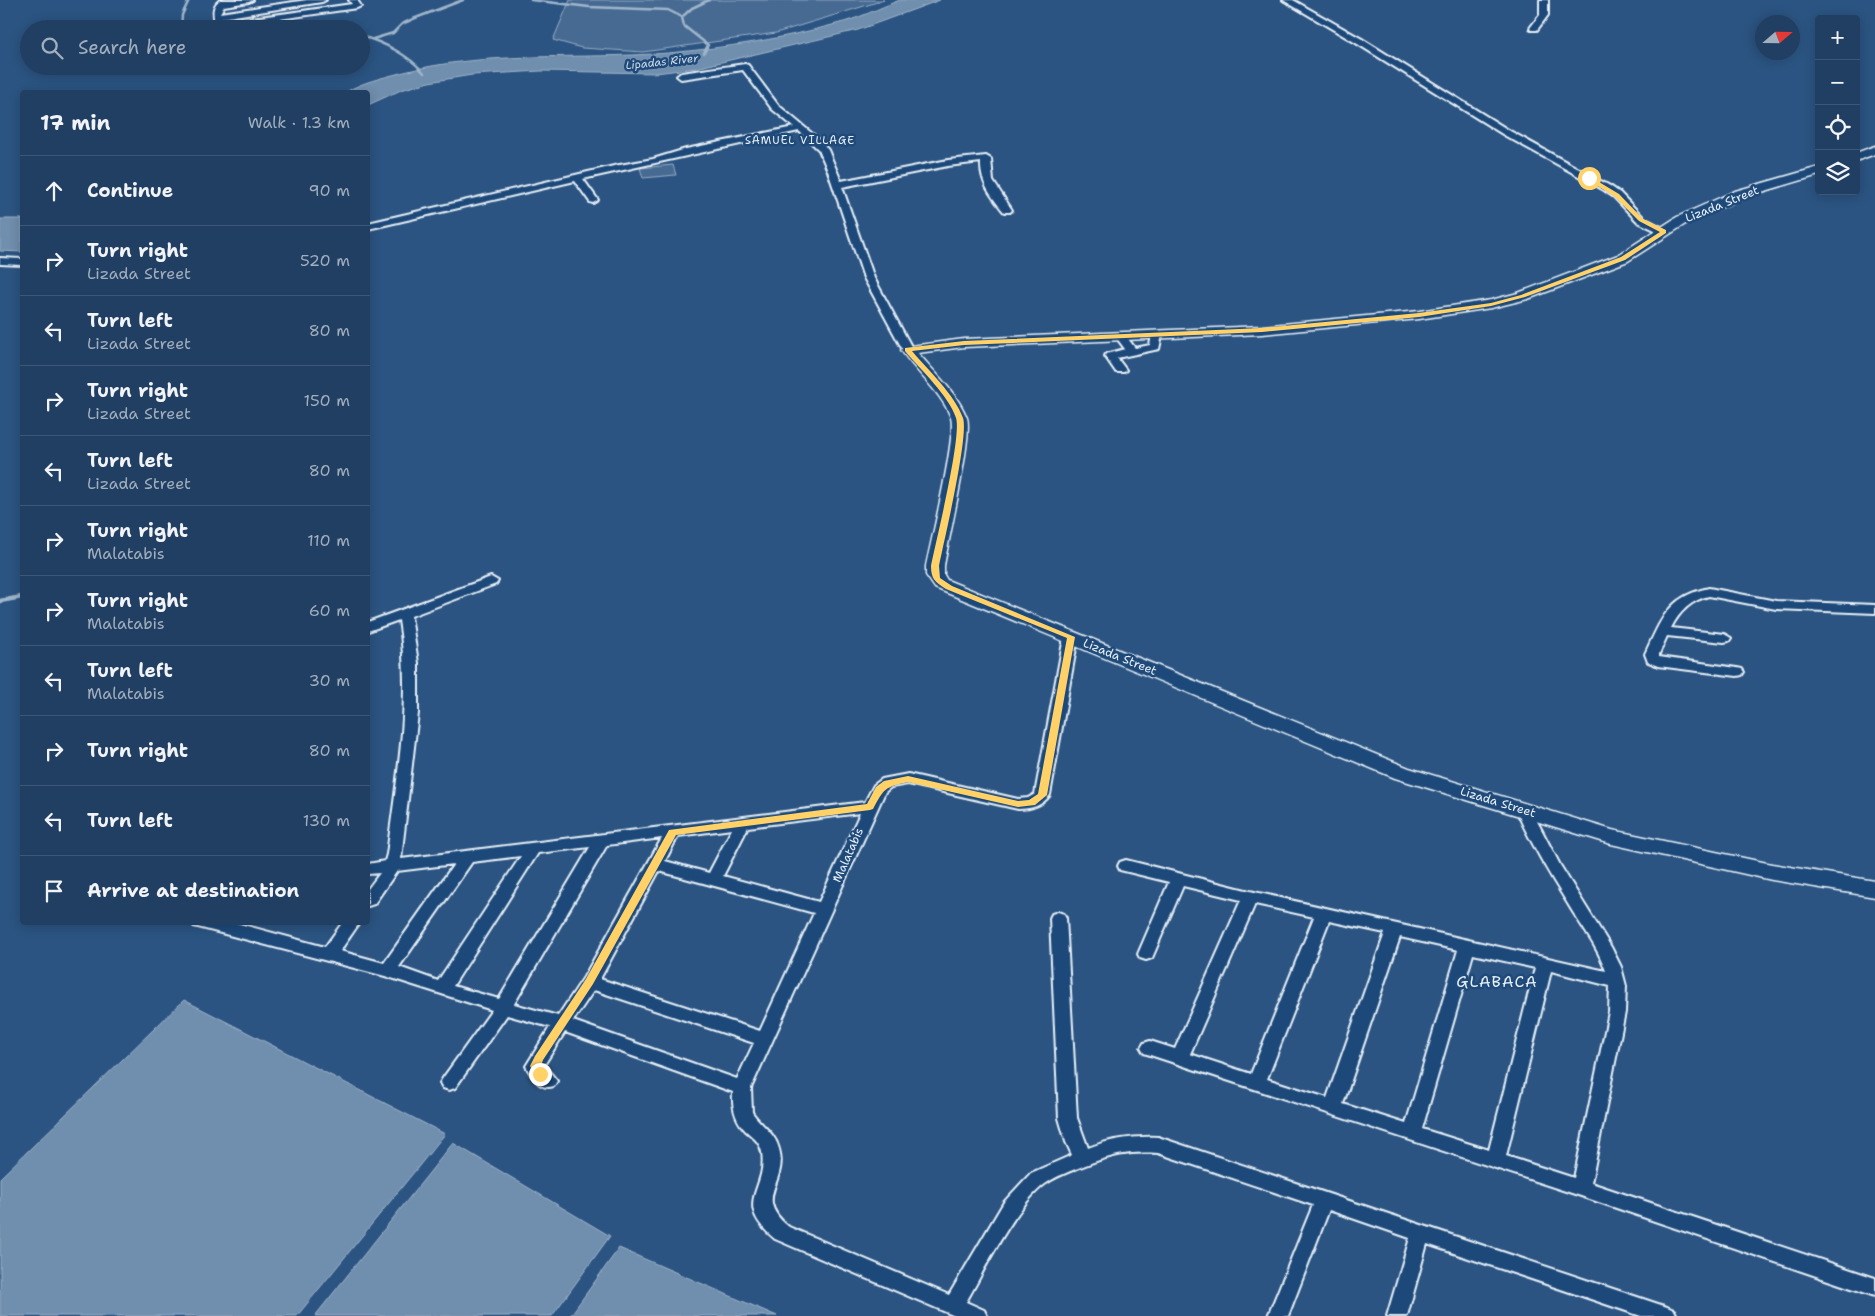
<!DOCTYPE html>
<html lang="en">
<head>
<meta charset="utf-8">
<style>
	body { margin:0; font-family:"Shantell Sans",sans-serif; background:#2d4a6b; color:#f1f3f6 }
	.controls { position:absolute; right:15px; top:15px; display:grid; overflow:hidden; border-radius:5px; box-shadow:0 2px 12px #0003 }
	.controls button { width:45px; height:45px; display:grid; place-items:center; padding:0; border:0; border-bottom:1px solid #3d5877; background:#203f62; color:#f1f3f6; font:25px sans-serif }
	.compass { position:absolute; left:1755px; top:15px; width:45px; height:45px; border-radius:50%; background:#203f62; box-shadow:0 2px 12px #0003; rotate:70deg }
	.stop { position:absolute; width:15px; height:15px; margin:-11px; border:4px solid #ffd166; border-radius:50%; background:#fff }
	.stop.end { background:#ffd166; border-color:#fff; box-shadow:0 1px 5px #0008 }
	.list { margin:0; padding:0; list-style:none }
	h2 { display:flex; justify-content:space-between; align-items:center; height:65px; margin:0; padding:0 20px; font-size:21px }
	h2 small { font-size:16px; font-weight:400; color:#a2afbe }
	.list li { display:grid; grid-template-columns:32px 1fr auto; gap:15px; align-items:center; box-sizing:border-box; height:70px; padding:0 20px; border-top:1px solid #3d5877 }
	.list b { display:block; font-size:19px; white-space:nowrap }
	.list p { margin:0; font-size:16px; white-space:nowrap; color:#a2afbe }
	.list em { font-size:16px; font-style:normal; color:#a2afbe }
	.icon { flex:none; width:28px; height:28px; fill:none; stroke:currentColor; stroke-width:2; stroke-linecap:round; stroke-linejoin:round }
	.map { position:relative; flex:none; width:1875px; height:1316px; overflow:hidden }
	.search { position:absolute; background:#203f62; box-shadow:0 2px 12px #0003; left:20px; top:20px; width:350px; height:55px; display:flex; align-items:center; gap:12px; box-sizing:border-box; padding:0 18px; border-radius:28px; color:#a2afbe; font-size:19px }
	.panel { position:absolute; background:#203f62; box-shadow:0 2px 12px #0003; left:20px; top:90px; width:350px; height:835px; border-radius:5px }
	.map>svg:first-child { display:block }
	.green { fill:#476b93; stroke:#98aec6 }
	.water { fill:#708ead; stroke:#a0b6cb }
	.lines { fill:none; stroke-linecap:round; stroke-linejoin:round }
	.stream-far1 { stroke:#a0b6cb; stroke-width:2.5 }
	.stream { stroke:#a0b6cb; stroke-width:4.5 }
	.street-casing { stroke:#e8f1f8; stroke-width:4 }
	.secondary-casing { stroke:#e8f1f8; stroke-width:3 }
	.street { fill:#1f4a7a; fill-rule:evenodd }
	.secondary { fill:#1f4a7a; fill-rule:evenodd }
	.route { fill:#ffd166 }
	.labels { text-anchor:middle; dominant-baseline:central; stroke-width:5; stroke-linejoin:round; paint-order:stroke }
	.far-water-label { font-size:11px; font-style:italic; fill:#d0dde9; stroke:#1f4a7a }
	.far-neighbourhood-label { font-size:11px; letter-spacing:1px; fill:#e8f1f8; stroke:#1f4a7a }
	.street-label { font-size:12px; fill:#e8f1f8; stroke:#1f4a7a }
	.near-neighbourhood-label { font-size:16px; letter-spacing:1px; fill:#e8f1f8; stroke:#1f4a7a }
</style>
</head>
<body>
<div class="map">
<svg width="1875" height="1316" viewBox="0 0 1875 1316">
	<rect width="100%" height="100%" fill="#2b5482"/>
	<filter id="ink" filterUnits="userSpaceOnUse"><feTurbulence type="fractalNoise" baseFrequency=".02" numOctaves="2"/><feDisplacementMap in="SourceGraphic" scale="10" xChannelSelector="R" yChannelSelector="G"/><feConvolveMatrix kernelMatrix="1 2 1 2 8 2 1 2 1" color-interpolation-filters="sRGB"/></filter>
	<g filter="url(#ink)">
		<!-- green -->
		<path class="green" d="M570 0H884L776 33 643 52 582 48 553 40Z
			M673 165 676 175 643 178 640 168Z"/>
		<!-- water -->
		<path class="water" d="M900 0H940L858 30 696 68 656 73 541 71 472 75 429 82 401 90 368 105V92H346C362 82 382 78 400 73 488 50 577 60 668 53 724 48 782 39 836 24 858 19 879 8 900 0Z
			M0 219H22V252L0 251Z
			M184 1000 445 1134 297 1316H0V1178Z
			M453 1143 610 1236 552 1316H315Z
			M619 1248 777 1316H570Z"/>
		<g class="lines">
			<!-- stream-far1 -->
			<path class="stream-far1" d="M531 0 589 7 668 10 682 17
				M181 29 182 15 189 0
				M361 36C383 42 409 55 424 73
				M373 39 393 33 402 24 413 19 463 0
				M704 53 708 45 684 26 682 17 692 8 709 0"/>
			<!-- stream -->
			<path class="stream" d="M0 601 22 597"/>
			<!-- street casing -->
			<g class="street-casing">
				<path id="street" d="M220 0H253L249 2 224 6 220 13 307 0H326L322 2 222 18 224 22 352 4 349 0H357L361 6 357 8 223 27 215 23C213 13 212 6 220 0Z
					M1283 0H1293L1362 39 1510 131 1610 186 1620 193 1644 218 1669 231 1664 234 1661 233 1638 222 1614 197 1604 190 1504 135 1356 43Z
					M1540 0H1548V15L1537 30H1531L1530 28 1540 15Z
					M745 64 748 65 778 105 821 141 828 150 841 181 948 160 986 156 991 159 993 181 1012 210 1010 212H1004C992 197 980 183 981 162L948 166 842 187 874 278 913 350 912 352H904L903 350 864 278 828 171 819 150 799 131 583 179 598 200 593 203 590 202 575 181 368 229V223L614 166 653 159 686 149 794 127 772 109 743 70 681 79 677 76 681 73Z
					M0 258 22 259V265L0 264Z
					M1157 332 1162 335 1159 349 1117 358 1126 370 1124 372H1116L1105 356 1106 354 1125 349 1116 337 1117 335H1125L1135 348 1150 345 1152 335Z
					M491 577 498 581 496 584 411 616 418 663V713L401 859 865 802 874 785 882 779 908 774 1018 799 1028 798 1035 794 1064 637 1071 633 1078 637 1050 795C1042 806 1031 809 1018 809L908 784 891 787 885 792 751 1088 752 1112C761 1126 775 1132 779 1149 789 1184 751 1196 789 1227L949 1295 1004 1202 1031 1173 1072 1155 1066 1142 1059 1118 1050 918 1052 914 1058 912 1064 914 1066 918 1077 1118 1088 1148C1111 1139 1133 1136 1158 1137L1667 1307 1674 1310 1677 1316H1641L1427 1244 1407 1316H1387L1410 1238 1329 1210 1288 1316H1268L1313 1205 1158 1153C1129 1151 1111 1155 1083 1166 1071 1171 1056 1176 1045 1184 1015 1206 985 1269 966 1302L984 1310 987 1316H955L775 1239C731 1202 768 1191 762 1152 760 1142 753 1137 746 1131 735 1120 732 1107 733 1092L565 1032 544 1065 557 1081 554 1086C540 1091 532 1077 526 1066L550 1027 507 1015 455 1088 449 1090 443 1088 440 1083 443 1078 492 1010 385 976 194 926 192 922H232L325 947 343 922H360L340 951 384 963 454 864 397 871 374 904 368 906V889L380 873 368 874V864L385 861 387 854C397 777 412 698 399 620L368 631V622ZM860 813 819 902 723 876 748 827ZM732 829 709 873 665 861 678 836ZM662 838 584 977 558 1016 514 1004 607 845ZM590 847 499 999 453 986 538 853ZM521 856 438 981 399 967 472 862ZM659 871 814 913 760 1031 600 979ZM594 990 754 1043 737 1079 573 1021Z
					M1709 588 1776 601 1875 605V613L1776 609 1709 596C1691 600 1679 612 1671 628L1724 634 1731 638 1729 641 1724 642 1667 636 1659 654V657L1737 668 1742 669 1744 672 1742 675 1737 676 1658 666 1648 662 1645 654C1661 620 1668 596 1709 588Z
					M1524 805 1529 806 1560 865 1611 947 1621 967 1626 986 1625 1012 1591 1183 1875 1278V1296L1581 1196 1144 1053 1141 1048 1144 1043 1150 1041 1175 1049 1241 900 1183 886 1152 958 1146 960 1140 958 1138 954 1169 882 1120 870 1118 866 1120 862 1126 860 1250 891 1606 971C1598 947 1581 926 1568 904 1549 874 1531 843 1516 810L1519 806ZM1255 904 1314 917 1251 1074 1190 1054ZM1329 921 1385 933 1327 1098 1267 1079ZM1400 937 1458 950 1406 1124 1343 1104ZM1473 954 1535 968 1489 1150 1422 1129ZM1551 971 1610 986 1609 1012 1574 1178 1506 1156Z"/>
			</g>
			<!-- secondary casing -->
			<g class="secondary-casing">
				<path id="secondary" d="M1875 146V154L1856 161V153Z
					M1819 167V175L1745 197 1687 223 1628 261 1528 299 1491 308 1419 319 1262 334 964 347 918 353C935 373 958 394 967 418 973 434 948 542 944 566V575L947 580 1409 768 1612 830 1772 864 1875 881V897L1772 880 1611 844 1395 778 935 588 926 575V566C931 542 957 434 951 418 943 394 915 371 901 350L903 347 964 339 1262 326 1419 311 1491 300 1518 293 1618 255 1677 217 1735 191Z"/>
			</g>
			<!-- street -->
			<use href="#street" class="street"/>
			<!-- secondary -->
			<use href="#secondary" class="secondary"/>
		</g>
	</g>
	<!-- route -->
	<path class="route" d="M1589 176 1619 194 1643 219 1666 230V233L1625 260 1525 297 1491 306 1419 317 1262 332 964 345 912 351C928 370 955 395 963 418 969 436 944 541 939 566L940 578 952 586 1075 637 1047 795 1035 805 1018 807 908 782C884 787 884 789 873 809L870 810 676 835 593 984 543 1060 541 1066 545 1074 543 1077H536L530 1066 535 1056 586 979 669 830 867 804 876 787 884 781 908 776 1018 801 1029 800 1038 794 1067 638 946 589C935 582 931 579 931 566 936 541 962 436 956 418 949 396 921 370 905 351V348L964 341 1262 328 1419 313 1491 303 1521 295 1621 257 1660 232 1639 221 1615 197 1587 179Z"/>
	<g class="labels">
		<!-- far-water labels -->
		<g class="far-water-label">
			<text transform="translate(662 62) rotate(-6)">Lipadas River</text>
		</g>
		<!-- far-neighbourhood labels -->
		<g class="far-neighbourhood-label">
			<text x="800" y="140">SAMUEL VILLAGE</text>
		</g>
		<!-- street labels -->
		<g class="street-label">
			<text transform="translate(1722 204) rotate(-22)">Lizada Street</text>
			<text transform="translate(1120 657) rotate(22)">Lizada Street</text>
			<text transform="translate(1498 802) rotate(17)">Lizada Street</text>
			<text transform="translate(848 855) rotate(-66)">Malatabis</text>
		</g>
		<!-- near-neighbourhood labels -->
		<g class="near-neighbourhood-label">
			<text x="1497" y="981">GLABACA</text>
		</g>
	</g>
</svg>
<div class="controls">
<button>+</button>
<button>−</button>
<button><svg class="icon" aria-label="locate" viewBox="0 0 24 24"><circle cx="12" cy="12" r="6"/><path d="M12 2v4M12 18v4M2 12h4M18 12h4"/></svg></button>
<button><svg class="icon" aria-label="layers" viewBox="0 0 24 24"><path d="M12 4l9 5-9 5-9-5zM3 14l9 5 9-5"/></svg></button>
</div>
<svg class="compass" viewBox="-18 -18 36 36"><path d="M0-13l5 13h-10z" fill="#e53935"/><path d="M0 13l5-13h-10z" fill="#a2afbe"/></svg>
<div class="stop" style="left:1589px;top:178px"></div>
<div class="stop end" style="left:540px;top:1074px"></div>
<div class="search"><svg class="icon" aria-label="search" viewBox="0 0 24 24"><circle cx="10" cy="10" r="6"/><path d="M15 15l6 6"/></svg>Search here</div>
<section class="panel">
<h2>17 min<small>Walk · 1.3 km</small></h2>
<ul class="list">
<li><svg class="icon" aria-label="ahead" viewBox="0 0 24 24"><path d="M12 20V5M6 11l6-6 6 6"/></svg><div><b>Continue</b></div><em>90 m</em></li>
<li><svg class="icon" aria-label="right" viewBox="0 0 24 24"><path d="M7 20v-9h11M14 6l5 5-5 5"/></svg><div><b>Turn right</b><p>Lizada Street</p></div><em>520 m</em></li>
<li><svg class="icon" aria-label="left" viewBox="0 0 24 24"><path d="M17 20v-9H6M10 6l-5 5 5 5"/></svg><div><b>Turn left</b><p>Lizada Street</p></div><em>80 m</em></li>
<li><svg class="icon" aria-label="right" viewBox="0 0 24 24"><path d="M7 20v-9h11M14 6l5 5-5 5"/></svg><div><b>Turn right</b><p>Lizada Street</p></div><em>150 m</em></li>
<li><svg class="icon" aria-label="left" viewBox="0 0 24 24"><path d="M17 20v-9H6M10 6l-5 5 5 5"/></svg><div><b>Turn left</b><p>Lizada Street</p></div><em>80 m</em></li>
<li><svg class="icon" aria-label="right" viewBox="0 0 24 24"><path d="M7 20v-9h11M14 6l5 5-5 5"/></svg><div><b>Turn right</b><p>Malatabis</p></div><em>110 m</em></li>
<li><svg class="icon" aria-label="right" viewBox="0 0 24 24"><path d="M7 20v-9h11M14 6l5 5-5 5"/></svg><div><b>Turn right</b><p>Malatabis</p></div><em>60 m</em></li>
<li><svg class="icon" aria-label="left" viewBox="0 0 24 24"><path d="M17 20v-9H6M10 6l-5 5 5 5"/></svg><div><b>Turn left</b><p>Malatabis</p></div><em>30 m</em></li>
<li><svg class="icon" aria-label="right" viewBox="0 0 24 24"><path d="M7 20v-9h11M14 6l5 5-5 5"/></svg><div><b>Turn right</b></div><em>80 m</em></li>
<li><svg class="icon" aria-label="left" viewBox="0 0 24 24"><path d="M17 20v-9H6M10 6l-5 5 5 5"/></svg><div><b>Turn left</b></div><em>130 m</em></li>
<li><svg class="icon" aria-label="arrive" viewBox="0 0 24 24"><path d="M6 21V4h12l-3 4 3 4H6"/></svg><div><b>Arrive at destination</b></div></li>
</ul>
</section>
</div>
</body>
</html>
